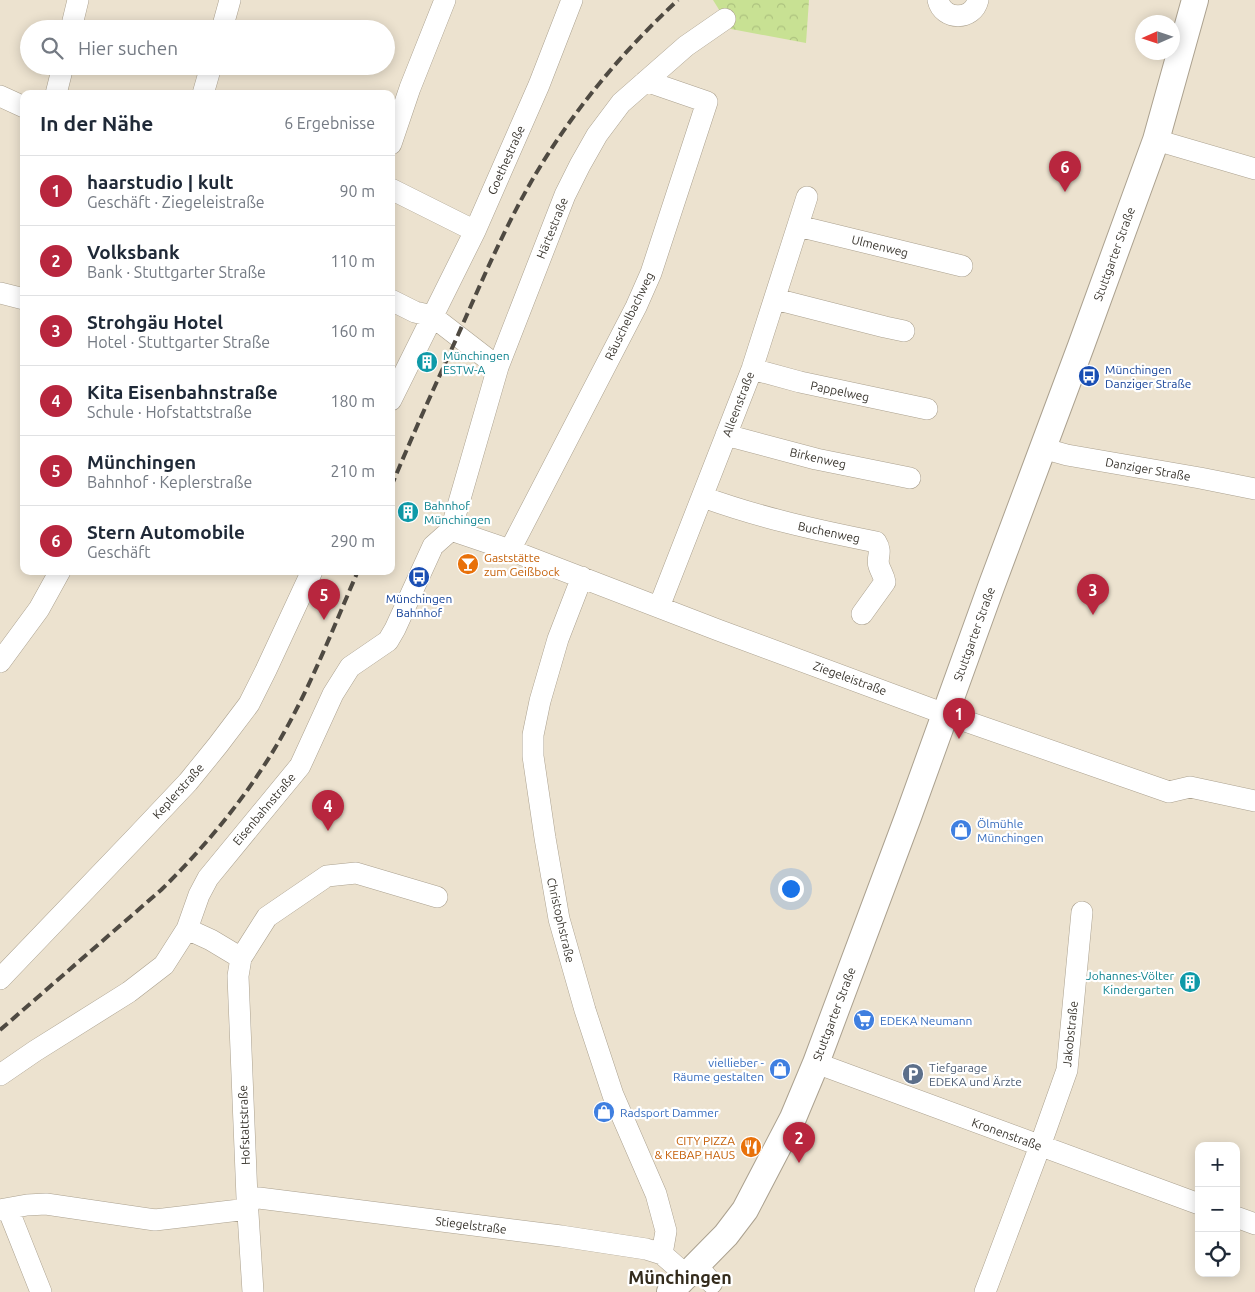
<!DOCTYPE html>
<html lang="de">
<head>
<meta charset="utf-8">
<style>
	body { margin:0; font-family:Ubuntu,sans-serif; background:#f6f6f7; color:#1f2937 }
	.controls { position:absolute; right:15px; bottom:15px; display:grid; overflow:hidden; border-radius:10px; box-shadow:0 2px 12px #0003 }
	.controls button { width:45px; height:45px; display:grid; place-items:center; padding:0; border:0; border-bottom:1px solid #e0e1e3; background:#fff; color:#1f2937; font:25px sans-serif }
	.compass { position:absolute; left:1135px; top:15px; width:45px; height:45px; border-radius:50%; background:#fff; box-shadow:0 2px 12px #0003; rotate:267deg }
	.you { position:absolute; left:790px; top:888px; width:18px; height:18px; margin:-12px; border:4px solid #fff; border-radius:50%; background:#1a73e8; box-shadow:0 0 0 8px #1a73e833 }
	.badge { display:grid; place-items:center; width:32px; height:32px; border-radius:50%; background:#b8263e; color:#fff; font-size:16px; font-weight:700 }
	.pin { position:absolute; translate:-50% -41px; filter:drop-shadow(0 1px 2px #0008) }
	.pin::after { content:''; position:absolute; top:26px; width:18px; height:15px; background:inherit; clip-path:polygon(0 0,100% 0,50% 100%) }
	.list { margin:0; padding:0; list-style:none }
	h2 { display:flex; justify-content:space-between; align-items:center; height:65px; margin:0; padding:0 20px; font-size:21px }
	h2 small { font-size:16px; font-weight:400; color:#747a83 }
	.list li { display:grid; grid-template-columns:32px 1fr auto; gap:15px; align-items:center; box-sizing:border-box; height:70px; padding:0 20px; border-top:1px solid #e0e1e3 }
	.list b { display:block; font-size:19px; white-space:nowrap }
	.list p { margin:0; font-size:16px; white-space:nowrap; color:#747a83 }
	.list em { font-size:16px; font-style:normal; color:#747a83 }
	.icon { flex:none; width:28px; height:28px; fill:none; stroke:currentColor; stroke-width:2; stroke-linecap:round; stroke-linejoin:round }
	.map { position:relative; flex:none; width:1255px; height:1292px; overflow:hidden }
	.search { position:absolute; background:#fff; box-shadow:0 2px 12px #0003; left:20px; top:20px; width:375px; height:55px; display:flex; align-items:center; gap:12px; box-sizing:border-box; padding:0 18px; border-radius:28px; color:#747a83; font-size:19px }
	.panel { position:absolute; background:#fff; box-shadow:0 2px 12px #0003; left:20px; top:90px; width:375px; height:485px; border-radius:10px }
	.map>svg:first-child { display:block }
	.park { fill:url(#park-crowns) }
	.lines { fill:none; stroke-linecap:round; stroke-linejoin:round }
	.minor-casing { stroke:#aba18f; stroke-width:22 }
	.tertiary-casing { stroke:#aba18f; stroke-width:28 }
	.minor { stroke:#fff; stroke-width:21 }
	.tertiary { stroke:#fff; stroke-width:26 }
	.rail { stroke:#4f4a42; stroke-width:4; stroke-dasharray:10 5; stroke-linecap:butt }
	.labels { text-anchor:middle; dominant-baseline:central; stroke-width:4.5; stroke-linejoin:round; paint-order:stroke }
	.street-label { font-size:12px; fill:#3a362f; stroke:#fff }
	.culture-label { font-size:12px; fill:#0d838f; stroke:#fff; text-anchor:start }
	.transit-label { font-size:12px; fill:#164399; stroke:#fff; text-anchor:start }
	.food-label { font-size:12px; fill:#c56008; stroke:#fff; text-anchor:start }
	.shop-label { font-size:12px; fill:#366cbe; stroke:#fff; text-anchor:start }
	.service-label { font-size:12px; fill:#4e5e75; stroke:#fff; text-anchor:start }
	.district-label { font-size:18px; font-weight:bold; fill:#332b1c; stroke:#fff }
</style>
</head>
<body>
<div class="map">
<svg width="1255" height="1292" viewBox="0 0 1255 1292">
	<defs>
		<pattern id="park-crowns" width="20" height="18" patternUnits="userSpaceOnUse" patternTransform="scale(1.25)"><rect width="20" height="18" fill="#c8e193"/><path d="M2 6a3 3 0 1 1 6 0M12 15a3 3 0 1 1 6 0" fill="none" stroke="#adc27f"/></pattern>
	</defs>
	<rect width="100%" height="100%" fill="#ece2cf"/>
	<!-- park -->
	<path class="park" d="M713 0H809L806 43 731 29Z"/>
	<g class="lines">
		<!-- minor casing -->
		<g class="minor-casing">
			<path id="minor" d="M938 0C943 21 973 21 978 0
				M71 29 78 0
				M222 29 230 0
				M56 94 63 66
				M203 94 211 66
				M0 96 24 107
				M1156 140 1255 169
				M391 144 410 88 445 0
				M391 189 475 231
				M798 226 962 266
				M0 293 24 299
				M775 299 885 327 904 331
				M391 300 415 312 432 316 498 367
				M752 369 800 382 927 409
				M391 400 475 231 539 85 572 0
				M726 435 816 459 910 478
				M1042 448 1067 455 1200 478 1255 489
				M703 497C761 518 816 530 876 542 883 553 876 557 879 566 881 572 884 576 885 582L862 614
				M451 530 510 550 718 630 945 714 1169 792 1190 787 1255 801
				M510 550 636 307 651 273 707 102 646 81
				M582 577 558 639 540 701 533 735V756L545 838 559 919 585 1010 613 1095 656 1194 666 1231 662 1254
				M659 607 752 369 807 197
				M0 662 39 609 60 571
				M187 929 211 940 241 958 238 976 247 1198 253 1292
				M241 958 267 917 327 876 356 873 437 897
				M0 979 137 836 188 782 218 745 249 704 266 670 312 571
				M816 1063 1199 1204
				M0 1075 35 1051 129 992 164 965 187 929 199 895 208 878 300 766 333 694 350 667 388 641 395 629 433 546 451 530 498 367 565 195 580 165 597 135 621 103 686 46 725 19
				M247 1198H259L561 1236 646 1249 662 1254 686 1275
				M8 1209 41 1292
				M0 1210 27 1205 46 1204 155 1220 248 1209
				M1236 1217 1255 1224
				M696 1265 712 1283
				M985 1292 1040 1146 1067 1070 1082 912"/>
		</g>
		<!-- tertiary casing -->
		<g class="tertiary-casing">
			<path id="tertiary" d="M670 1292 726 1235 745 1210 793 1118 816 1063 908 817 991 587 1081 346 1156 140 1195 0"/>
		</g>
		<!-- minor -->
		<use href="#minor" class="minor"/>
		<!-- tertiary -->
		<use href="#tertiary" class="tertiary"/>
		<!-- rail -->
		<path class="rail" d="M391 487C412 436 435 386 458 335 481 283 503 231 531 182 570 114 621 53 678 0
			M0 1030 161 890C214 838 260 780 294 714 318 668 337 619 358 571"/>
	</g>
	<!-- icons -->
	<defs>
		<g id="building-disc" transform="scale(1.125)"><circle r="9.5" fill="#0f9aa8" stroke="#fff"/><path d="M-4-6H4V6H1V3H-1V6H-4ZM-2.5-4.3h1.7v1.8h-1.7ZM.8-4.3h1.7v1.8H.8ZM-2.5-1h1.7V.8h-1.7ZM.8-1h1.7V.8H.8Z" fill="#fff"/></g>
		<g id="bus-disc" transform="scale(1.125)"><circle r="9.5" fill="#1a4fb4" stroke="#fff"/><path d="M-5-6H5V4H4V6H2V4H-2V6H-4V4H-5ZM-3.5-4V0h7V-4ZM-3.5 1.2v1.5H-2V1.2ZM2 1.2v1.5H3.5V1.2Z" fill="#fff"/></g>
		<g id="bar-disc" transform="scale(1.125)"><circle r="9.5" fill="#e8710a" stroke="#fff"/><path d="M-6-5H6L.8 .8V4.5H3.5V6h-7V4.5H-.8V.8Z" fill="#fff"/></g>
		<g id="shop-disc" transform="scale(1.125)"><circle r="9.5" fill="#3f7fe0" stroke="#fff"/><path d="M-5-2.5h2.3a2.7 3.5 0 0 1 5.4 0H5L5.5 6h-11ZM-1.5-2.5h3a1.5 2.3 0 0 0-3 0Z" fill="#fff"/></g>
		<g id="supermarket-disc" transform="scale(1.125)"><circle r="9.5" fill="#3f7fe0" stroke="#fff"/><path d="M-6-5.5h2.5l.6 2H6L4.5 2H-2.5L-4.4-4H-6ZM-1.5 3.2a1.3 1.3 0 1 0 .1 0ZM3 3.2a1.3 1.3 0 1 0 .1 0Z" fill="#fff"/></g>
		<g id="parking-disc" transform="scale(1.125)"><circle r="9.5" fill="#5c6f8a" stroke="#fff"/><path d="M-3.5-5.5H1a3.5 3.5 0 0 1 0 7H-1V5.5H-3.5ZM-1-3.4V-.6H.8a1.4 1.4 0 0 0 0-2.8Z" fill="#fff"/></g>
		<g id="restaurant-disc" transform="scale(1.125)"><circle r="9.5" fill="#e8710a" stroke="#fff"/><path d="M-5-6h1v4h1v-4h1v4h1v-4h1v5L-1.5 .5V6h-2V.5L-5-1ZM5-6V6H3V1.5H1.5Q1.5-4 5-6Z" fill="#fff"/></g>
	</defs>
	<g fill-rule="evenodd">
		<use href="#building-disc" x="427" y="362"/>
		<use href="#bus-disc" x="1089" y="376"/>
		<use href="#building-disc" x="408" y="512"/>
		<use href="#bar-disc" x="468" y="564"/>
		<use href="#bus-disc" x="419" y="577"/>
		<use href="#shop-disc" x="961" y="830"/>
		<use href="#building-disc" x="1190" y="982"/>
		<use href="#supermarket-disc" x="864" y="1020"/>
		<use href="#shop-disc" x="780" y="1069"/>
		<use href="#parking-disc" x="913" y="1074"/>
		<use href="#shop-disc" x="604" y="1112"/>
		<use href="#restaurant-disc" x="751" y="1147"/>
	</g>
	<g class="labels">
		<!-- street labels -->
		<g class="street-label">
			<text transform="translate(506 160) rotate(-66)">Goethestraße</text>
			<text transform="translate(552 228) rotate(-68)">Härtestraße</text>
			<text transform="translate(880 246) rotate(14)">Ulmenweg</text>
			<text transform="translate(1114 254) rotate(-70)">Stuttgarter Straße</text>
			<text transform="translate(629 316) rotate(-64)">Räuschelbachweg</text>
			<text transform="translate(840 391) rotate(12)">Pappelweg</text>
			<text transform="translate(738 404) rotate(-69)">Alleenstraße</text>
			<text transform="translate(818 458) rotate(13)">Birkenweg</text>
			<text transform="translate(1148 469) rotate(10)">Danziger Straße</text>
			<text transform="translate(829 532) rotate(12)">Buchenweg</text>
			<text transform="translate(974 634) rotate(-70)">Stuttgarter Straße</text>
			<text transform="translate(850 678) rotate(20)">Ziegeleistraße</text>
			<text transform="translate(178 791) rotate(-48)">Keplerstraße</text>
			<text transform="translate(264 809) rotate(-50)">Eisenbahnstraße</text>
			<text transform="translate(561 920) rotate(77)">Christophstraße</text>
			<text transform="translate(834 1014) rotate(-69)">Stuttgarter Straße</text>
			<text transform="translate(1070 1034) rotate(-84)">Jakobstraße</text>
			<text transform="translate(244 1125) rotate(-92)">Hofstattstraße</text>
			<text transform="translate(1007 1134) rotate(20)">Kronenstraße</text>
			<text transform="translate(471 1225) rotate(7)">Stiegelstraße</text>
		</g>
		<!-- culture labels -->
		<g class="culture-label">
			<text x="443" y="355">Münchingen<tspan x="443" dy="14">ESTW-A</tspan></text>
			<text x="424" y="505">Bahnhof<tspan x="424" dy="14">Münchingen</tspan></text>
			<text x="1174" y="975" text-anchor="end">Johannes-Völter<tspan x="1174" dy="14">Kindergarten</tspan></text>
		</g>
		<!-- transit labels -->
		<g class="transit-label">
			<text x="1105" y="369">Münchingen<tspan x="1105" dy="14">Danziger Straße</tspan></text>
			<text x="419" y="598" text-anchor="middle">Münchingen<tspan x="419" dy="14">Bahnhof</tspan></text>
		</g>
		<!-- food labels -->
		<g class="food-label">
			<text x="484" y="557">Gaststätte<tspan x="484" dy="14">zum Geißbock</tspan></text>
			<text x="735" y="1140" text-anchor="end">CITY PIZZA<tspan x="735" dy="14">&amp; KEBAP HAUS</tspan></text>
		</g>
		<!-- shop labels -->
		<g class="shop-label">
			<text x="977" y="823">Ölmühle<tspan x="977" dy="14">Münchingen</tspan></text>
			<text x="880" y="1020">EDEKA Neumann</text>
			<text x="764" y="1062" text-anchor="end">viellieber -<tspan x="764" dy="14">Räume gestalten</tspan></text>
			<text x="620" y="1112">Radsport Dammer</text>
		</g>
		<!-- service labels -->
		<g class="service-label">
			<text x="929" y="1067">Tiefgarage<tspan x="929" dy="14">EDEKA und Ärzte</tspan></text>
		</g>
		<!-- district labels -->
		<g class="district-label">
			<text x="680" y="1277">Münchingen</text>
		</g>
	</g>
</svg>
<div class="controls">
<button>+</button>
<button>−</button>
<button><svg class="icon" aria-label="locate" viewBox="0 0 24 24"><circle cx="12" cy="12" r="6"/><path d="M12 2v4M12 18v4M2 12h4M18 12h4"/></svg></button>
</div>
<svg class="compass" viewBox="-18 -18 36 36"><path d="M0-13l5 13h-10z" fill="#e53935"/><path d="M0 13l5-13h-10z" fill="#747a83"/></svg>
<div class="you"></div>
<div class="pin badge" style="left:959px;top:739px">1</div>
<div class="pin badge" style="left:799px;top:1163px">2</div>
<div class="pin badge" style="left:1093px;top:615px">3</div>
<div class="pin badge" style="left:328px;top:831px">4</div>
<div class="pin badge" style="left:324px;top:620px">5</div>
<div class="pin badge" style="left:1065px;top:192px">6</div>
<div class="search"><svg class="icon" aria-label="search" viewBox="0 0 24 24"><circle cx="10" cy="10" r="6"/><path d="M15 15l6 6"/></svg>Hier suchen</div>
<section class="panel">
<h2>In der Nähe<small>6 Ergebnisse</small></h2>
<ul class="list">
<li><span class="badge">1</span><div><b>haarstudio | kult</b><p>Geschäft · Ziegeleistraße</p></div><em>90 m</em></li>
<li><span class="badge">2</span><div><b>Volksbank</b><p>Bank · Stuttgarter Straße</p></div><em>110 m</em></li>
<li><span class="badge">3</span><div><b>Strohgäu Hotel</b><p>Hotel · Stuttgarter Straße</p></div><em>160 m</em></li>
<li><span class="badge">4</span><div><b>Kita Eisenbahnstraße</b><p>Schule · Hofstattstraße</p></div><em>180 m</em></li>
<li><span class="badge">5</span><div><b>Münchingen</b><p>Bahnhof · Keplerstraße</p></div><em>210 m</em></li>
<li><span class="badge">6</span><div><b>Stern Automobile</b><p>Geschäft</p></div><em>290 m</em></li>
</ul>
</section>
</div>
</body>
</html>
